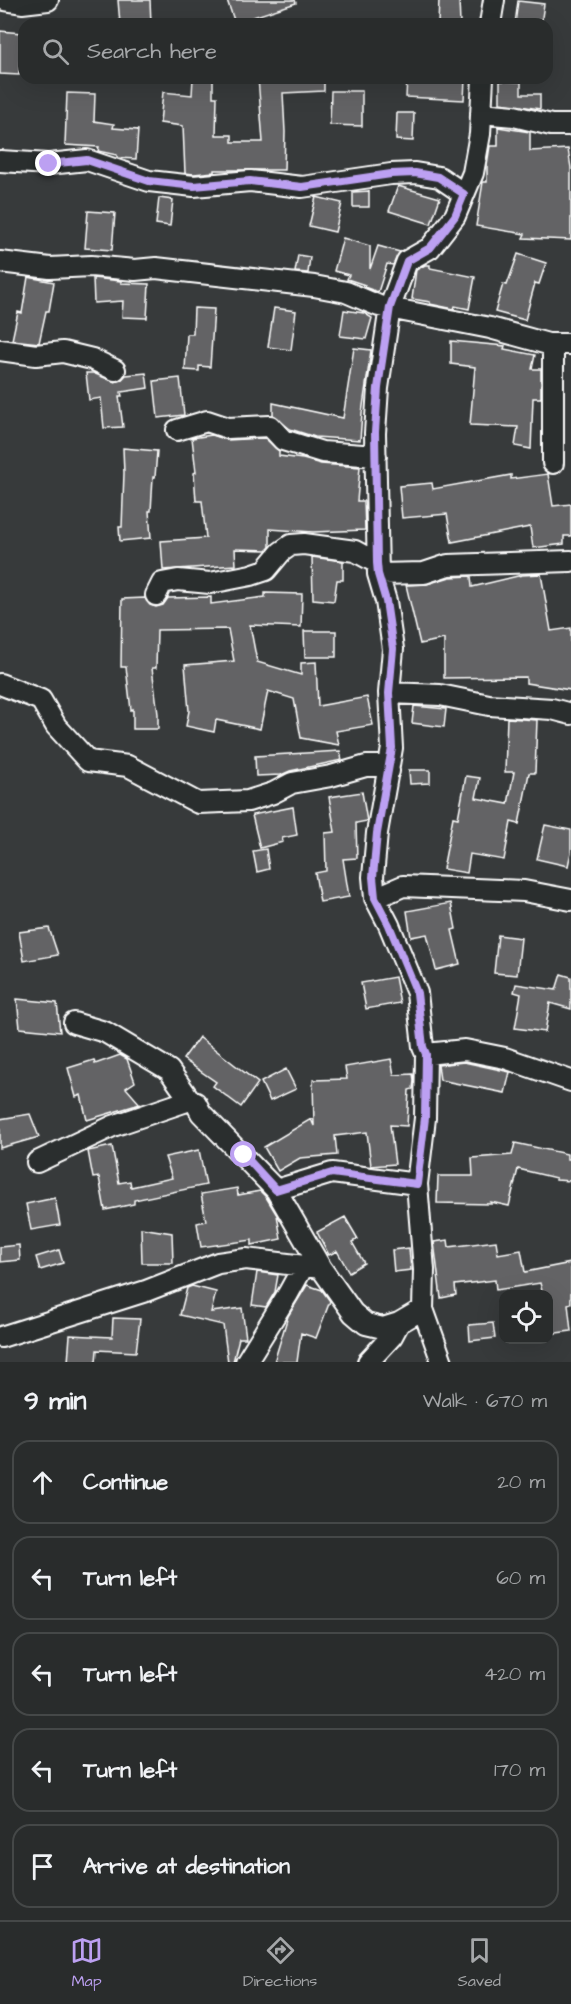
<!DOCTYPE html>
<html lang="en">
<head>
<meta charset="utf-8">
<style>
	body { margin:0; font-family:"Architects Daughter",sans-serif; background:#353838; color:#f1f3f6 }
	.controls { position:absolute; right:18px; bottom:18px; display:grid; overflow:hidden; border-radius:12px; box-shadow:0 6px 24px #0002 }
	.controls button { width:54px; height:54px; display:grid; place-items:center; padding:0; border:0; border-bottom:2px solid #454848; background:#292c2c; color:#f1f3f6; font:30px sans-serif }
	.stop { position:absolute; width:18px; height:18px; margin:-14px; border:4px solid #bca0f2; border-radius:50%; background:#fff }
	.stop.end { background:#bca0f2; border-color:#fff; box-shadow:0 2px 6px #0008 }
	.list { margin:0; padding:0; list-style:none }
	h2 { display:flex; justify-content:space-between; align-items:center; height:78px; margin:0; padding:0 24px; font-size:26px }
	h2 small { font-size:20px; font-weight:400; color:#a5a7a9 }
	.list li { display:grid; grid-template-columns:39px 1fr auto; gap:18px; align-items:center; box-sizing:border-box; height:84px; margin:0 12px 12px; padding:0 12px; border:2px solid #454848; border-radius:18px }
	.list b { display:block; font-size:22px; white-space:nowrap }
	.list em { font-size:20px; font-style:normal; color:#a5a7a9 }
	.icon { flex:none; width:33px; height:33px; fill:none; stroke:currentColor; stroke-width:2; stroke-linecap:round; stroke-linejoin:round }
	.map { position:relative; flex:none; width:571px; height:1362px; overflow:hidden }
	.search { position:absolute; background:#292c2c; box-shadow:0 6px 24px #0002; left:18px; right:18px; top:18px; height:66px; display:flex; align-items:center; gap:15px; box-sizing:border-box; padding:0 21px; border-radius:18px; color:#a5a7a9; font-size:22px }
	.sheet { height:558px; background:#292c2c }
	nav { display:flex; justify-content:space-around; align-items:center; box-sizing:border-box; height:84px; border-top:2px solid #454848; background:#292c2c; font-size:16px; color:#a5a7a9 }
	nav a { display:grid; justify-items:center; gap:3px }
	nav .on { color:#bca0f2 }
	.map>svg:first-child { display:block }
	.building { fill:#636465; stroke:#fff; stroke-width:1.5 }
	.lines { fill:none; stroke-linecap:round; stroke-linejoin:round }
	.minor-casing { stroke:#fff; stroke-width:24 }
	.minor { stroke:#2a2d2e; stroke-width:20 }
	.route { stroke:#bca0f2; stroke-width:8 }
</style>
</head>
<body>
<div class="map">
<svg width="571" height="1362" viewBox="0 0 571 1362">
	<rect width="100%" height="100%" fill="#373a3b"/>
	<filter id="ink" filterUnits="userSpaceOnUse"><feTurbulence type="fractalNoise" baseFrequency=".0167" numOctaves="2"/><feDisplacementMap in="SourceGraphic" scale="12" xChannelSelector="R" yChannelSelector="G"/><feConvolveMatrix kernelMatrix="1 2 1 2 8 2 1 2 1" color-interpolation-filters="sRGB"/></filter>
	<g filter="url(#ink)">
		<!-- building -->
		<path class="building" d="M118 0H150L151 24H120Z
			M227 0H295L296 3 235 23Z
			M439 0H459L460 24H438Z
			M518 1 544 4 541 24H515Z
			M0 31 21 33 19 75 0 74Z
			M193 78H213V97H217L216 135H232V142H263L258 78H324V91L283 93 285 132 284 170H214V172L194 174 185 173 183 126 160 123 163 92 192 95Z
			M407 78H465L464 100 406 97Z
			M500 81 521 82V94H540V109L500 103Z
			M331 91H362V126L330 125Z
			M67 93 95 94 94 121 114 124 113 128 138 130 136 159 117 158V155L98 151 99 147 65 145Z
			M397 113H414L413 141 396 140Z
			M498 127 530 132V151L568 149 571 168V240L523 238 525 234 476 226 483 182H487V165L490 146H498Z
			M398 186 440 198 431 224 389 211Z
			M369 191V207H353V192Z
			M316 197 342 203 335 232 309 226Z
			M159 198 173 200 170 226 156 224Z
			M88 211 115 213 112 250 85 248Z
			M343 238 370 246V269L378 246 400 252 393 265 387 264 378 292 364 287 365 285 347 279 349 275 334 271Z
			M518 254 546 263 539 284 535 283 525 320 495 312 503 284 507 285Z
			M298 255 310 257 308 273 295 272Z
			M425 265H430V268L475 277 469 309 455 306 454 309 430 304V302L412 299 416 270Z
			M28 277 54 282 49 311H46L39 343 12 340 18 312 22 313Z
			M93 278 121 281V283L149 284 147 318 122 317 123 301 94 303Z
			M194 308 214 309 210 367 199 366V371L185 370 187 334H193Z
			M274 308 296 311 291 350 268 347Z
			M344 310 364 313 372 318 366 339 340 336Z
			M451 341 505 346 504 349 535 355 532 369H541V398H533L531 449 515 446 518 427 470 425 475 367 451 364Z
			M354 348 371 350 362 413 360 440 315 437 290 429 273 415V403L343 418Z
			M86 373H93L115 382 121 380 126 375 146 373 148 388 121 392 122 396H119L123 427 104 428 101 398 89 400Z
			M180 378 184 415 158 418 154 381Z
			M212 435 228 440 265 438 279 451V456L303 459 321 464 360 467 357 501H364L365 530 313 532 270 529V547L267 550 235 549 236 565 163 570 161 541 206 538 202 501H196L194 473 196 472 192 438Z
			M123 448 157 451 155 477H153L151 511H149L151 538 120 541 119 527H122L124 473Z
			M548 474 553 506 571 504V536H564V544L533 548 530 527 452 542 447 514 402 518 399 486 432 483 433 489 511 475V479Z
			M312 557 343 561V580H337L334 601 313 599Z
			M541 574 551 631 571 628V690L526 683V677L444 678V639L420 644 406 585 427 584 450 577 471 576 472 587 522 575Z
			M265 593 302 594 301 627 250 625 257 662 301 675V663L316 662 318 706 367 697 373 725 336 731 339 745 301 738 294 699 268 691 260 729 216 720 214 732 186 726 189 711 185 665 234 661 228 629 157 630 156 668H152L158 714V729H133V709L131 710 126 667H121L122 599 145 598 150 605 156 607 163 605 168 598 211 597V604L265 597Z
			M304 631H336V657H305Z
			M414 706 446 709 444 727 412 723Z
			M507 718 537 720 535 773H529L519 824 511 822 504 860 470 854 467 873 443 869 453 817 458 818 466 776 480 778 476 798 508 804 514 772H505Z
			M340 751 342 760 290 771 281 775 256 776 255 756Z
			M409 770H430V783L410 784Z
			M362 792 367 821 356 823 357 858 343 859 349 897 320 902 315 873 326 871 325 833 335 832 329 797Z
			M293 807 297 835 282 838 283 842 260 848 252 815Z
			M545 825 571 830V852L568 866 537 859Z
			M266 849 269 869 257 872 253 851Z
			M451 903 456 929 452 930 460 964 436 970 427 934 411 937 407 911Z
			M49 928 58 955 24 961 19 932Z
			M498 935 521 938 517 975 494 973Z
			M561 974 571 977V1009L550 1003 545 1032 515 1028 521 994 514 992 516 984 556 990Z
			M395 977 400 1003 366 1009 361 983Z
			M17 999 57 1003 60 1032 20 1028Z
			M199 1037 258 1083 241 1107 213 1086 216 1082 183 1059Z
			M120 1055 127 1059 135 1082 126 1088 140 1104 87 1120 81 1095 76 1097 68 1068 94 1060 95 1064Z
			M391 1059 394 1075 413 1074 414 1080 413 1089 409 1090 407 1126 390 1125 395 1164 371 1166 367 1132 335 1136 337 1155 300 1158 278 1171 264 1147 311 1119 314 1126 313 1080 347 1079 345 1067Z
			M464 1062 510 1072 505 1093 440 1080 438 1065Z
			M286 1069 296 1089 270 1101 261 1082Z
			M30 1114 39 1137 0 1148V1119Z
			M515 1143 567 1154V1159H571V1181L556 1180V1178L518 1169 509 1206 491 1202 492 1204 437 1203 438 1176H473L472 1158 512 1155Z
			M112 1146 119 1183 130 1181 131 1187 172 1178 165 1157 199 1150 206 1185 134 1200V1204L105 1210 99 1177 93 1178 88 1151Z
			M237 1188 238 1195 260 1191 266 1197 277 1215 281 1239 252 1245V1240L201 1247 197 1223 206 1221 201 1194Z
			M55 1198 60 1225 31 1230 26 1204Z
			M345 1217 358 1239 352 1242 364 1263 349 1272 337 1251 329 1255 317 1232Z
			M141 1228 172 1233 173 1263H142Z
			M448 1240 449 1247 496 1241 498 1254 521 1250 525 1272 571 1263V1303L568 1304 571 1331 549 1334V1294H543L540 1283 496 1290 495 1280 455 1285 456 1295 441 1298 434 1242Z
			M19 1245 20 1260 0 1262V1247Z
			M409 1248 411 1270 394 1272 392 1250Z
			M59 1250 63 1263 40 1270 36 1257Z
			M257 1272 278 1275 275 1292 266 1307 252 1305Z
			M307 1285 322 1290 330 1301 316 1338 301 1333 297 1362H274L288 1316Z
			M192 1286 216 1292 211 1312 242 1308 246 1338H239L233 1362H228L223 1325 180 1315 187 1288Z
			M113 1318 140 1319 136 1352 97 1350 96 1362H68L70 1335 112 1337Z
			M493 1323 495 1338 470 1341 469 1325Z"/>
		<g class="lines">
			<!-- minor casing -->
			<g class="minor-casing">
				<path id="minor" d="M4 0 22 3 48 0
					M490 24 494 0
					M481 113 514 116 551 125H571
					M0 161 49 164 87 160 149 181 194 186 250 181 302 187 391 174 415 173 439 177 464 194
					M0 262 50 268 91 266 135 270 156 268 314 286 346 292 379 306 490 328 548 344H571
					M553 344V463
					M0 350 36 355 63 352 92 359 115 370
					M177 430 207 421 228 428 270 426 283 440 322 452 376 456
					M378 574 424 573 448 565 571 561
					M156 595 162 583 178 580 210 583 251 575 266 570 281 552 291 545 304 544 355 551 377 563
					M0 684 41 700 56 726 88 761 128 766 198 803 248 801 273 793 292 783 331 776 366 766H381L389 771
					M389 693 440 695 489 705 552 709 571 714
					M375 898 403 886 524 891 571 900
					M74 1023 105 1032 169 1070 190 1100 196 1103 201 1113 276 1190 321 1268 353 1313 366 1324 383 1328 399 1323 423 1309
					M426 1054 465 1050 505 1058 571 1081
					M37 1162 113 1126 190 1100
					M276 1190 332 1173 417 1184
					M1 1337 146 1291 218 1263 246 1259 321 1268
					M246 1362 288 1294 304 1265
					M368 1362 392 1336 399 1323
					M442 1362 423 1309 424 1270 417 1184 425 1118 426 1054 423 1047 417 993 389 925 375 898 373 877 377 833 392 748 389 693 393 649 386 601 378 574 375 433 378 388 390 307 407 261 430 248 455 216 473 173 480 134 483 78"/>
			</g>
			<!-- minor -->
			<use href="#minor" class="minor"/>
		</g>
	</g>
	<g class="lines" filter="url(#ink)">
		<!-- route -->
		<path class="route" d="M49 164 87 160 149 181 194 186 250 181 302 187 391 174 415 173 438 177 464 194 455 216 430 248 407 261 390 307 378 388 375 432 377 563 378 574 386 601 393 649 389 693 392 748 377 833 373 877 375 898 389 925 417 993 423 1047 426 1054 425 1118 417 1184 332 1173 276 1190 244 1155"/>
	</g>
</svg>
<div class="controls">
<button><svg class="icon" aria-label="locate" viewBox="0 0 24 24"><circle cx="12" cy="12" r="6"/><path d="M12 2v4M12 18v4M2 12h4M18 12h4"/></svg></button>
</div>
<div class="stop" style="left:244px;top:1155px"></div>
<div class="stop end" style="left:49px;top:164px"></div>
<div class="search"><svg class="icon" aria-label="search" viewBox="0 0 24 24"><circle cx="10" cy="10" r="6"/><path d="M15 15l6 6"/></svg>Search here</div>
</div>
<section class="sheet">
<h2>9 min<small>Walk · 670 m</small></h2>
<ul class="list">
<li><svg class="icon" aria-label="ahead" viewBox="0 0 24 24"><path d="M12 20V5M6 11l6-6 6 6"/></svg><div><b>Continue</b></div><em>20 m</em></li>
<li><svg class="icon" aria-label="left" viewBox="0 0 24 24"><path d="M17 20v-9H6M10 6l-5 5 5 5"/></svg><div><b>Turn left</b></div><em>60 m</em></li>
<li><svg class="icon" aria-label="left" viewBox="0 0 24 24"><path d="M17 20v-9H6M10 6l-5 5 5 5"/></svg><div><b>Turn left</b></div><em>420 m</em></li>
<li><svg class="icon" aria-label="left" viewBox="0 0 24 24"><path d="M17 20v-9H6M10 6l-5 5 5 5"/></svg><div><b>Turn left</b></div><em>170 m</em></li>
<li><svg class="icon" aria-label="arrive" viewBox="0 0 24 24"><path d="M6 21V4h12l-3 4 3 4H6"/></svg><div><b>Arrive at destination</b></div></li>
</ul>
</section>
<nav>
<a class="on"><svg class="icon" aria-label="map" viewBox="0 0 24 24"><path d="M3 6l6-2 6 2 6-2v14l-6 2-6-2-6 2zM9 4v14M15 6v14"/></svg>Map</a>
<a><svg class="icon" aria-label="directions" viewBox="0 0 24 24"><path d="M12 3l9 9-9 9-9-9zM9 14v-3h6M13 9l2 2-2 2"/></svg>Directions</a>
<a><svg class="icon" aria-label="saved" viewBox="0 0 24 24"><path d="M7 4h10v16l-5-4-5 4z"/></svg>Saved</a>
</nav>
</body>
</html>
